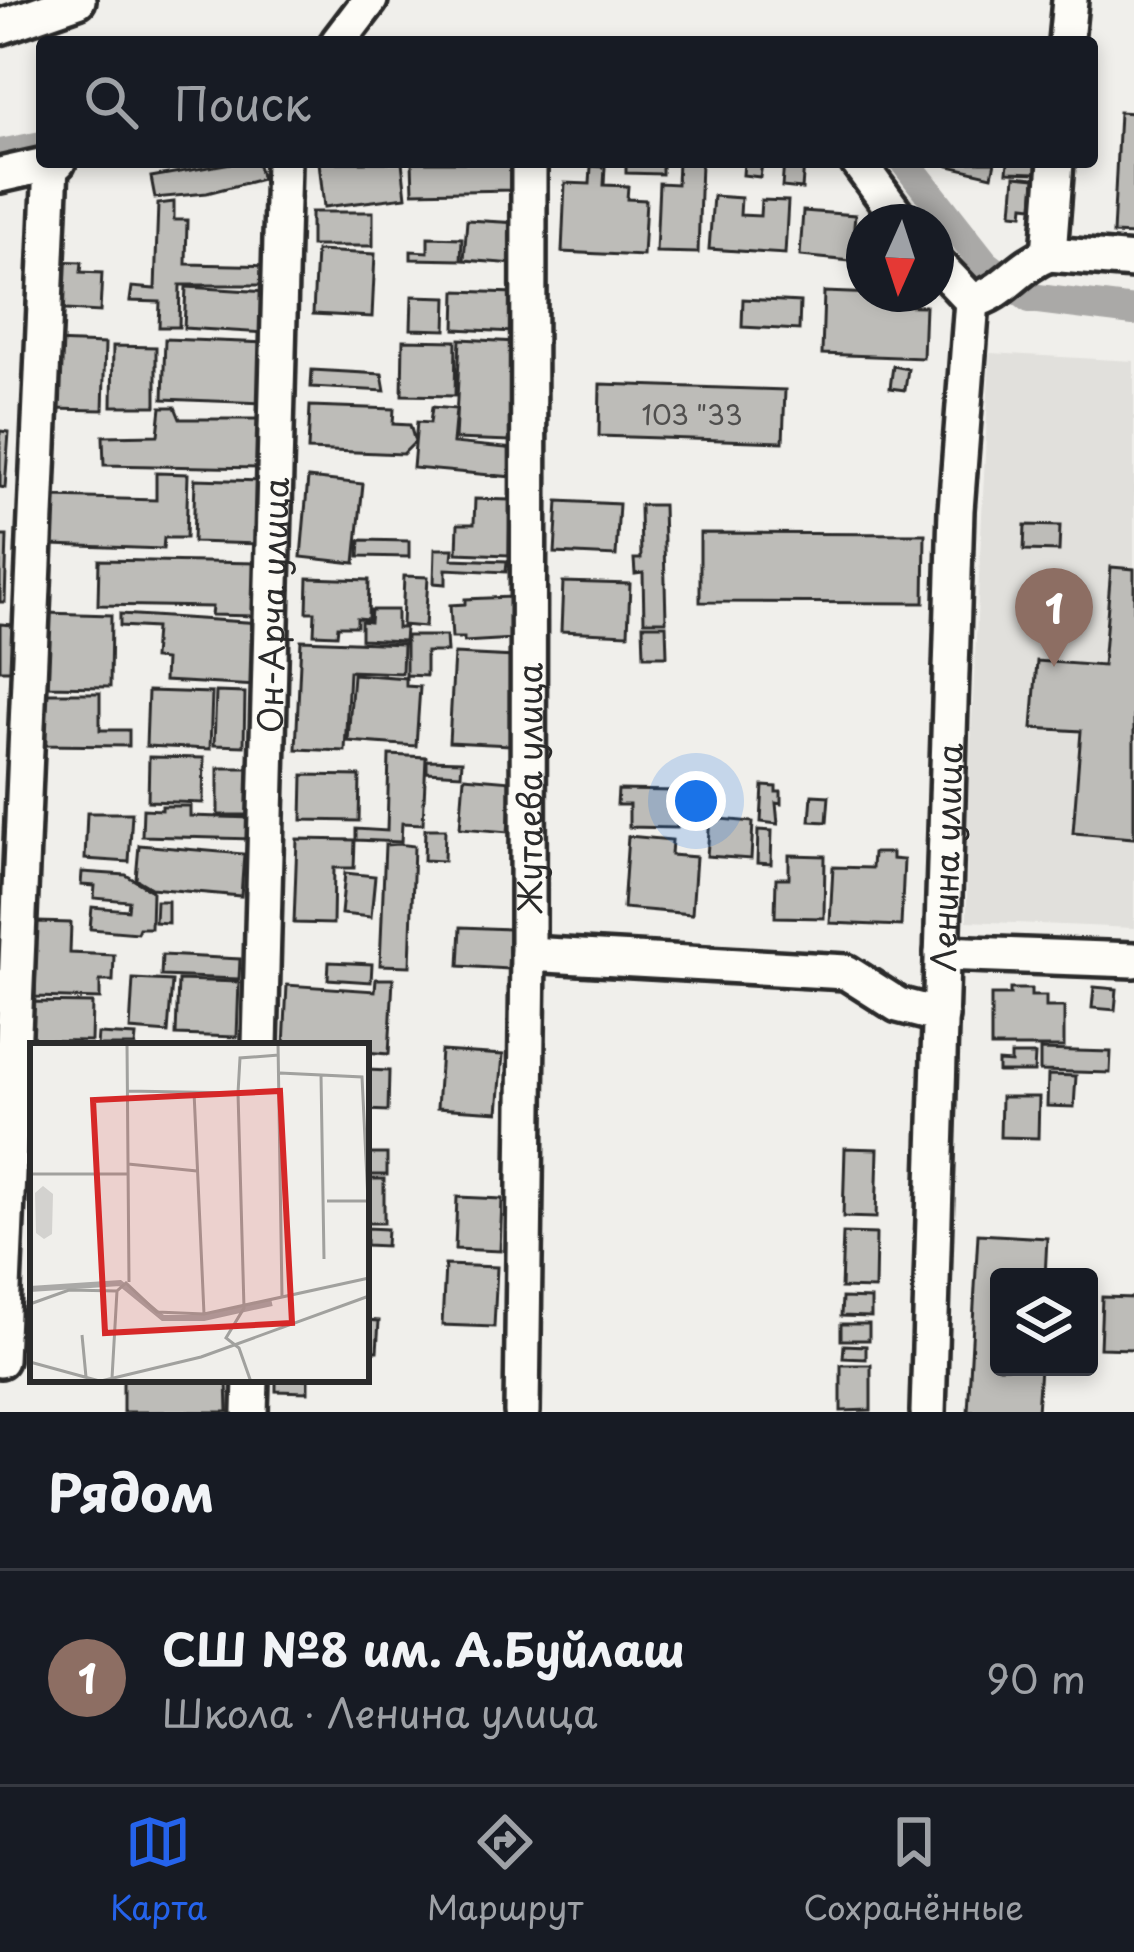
<!DOCTYPE html>
<html lang="ru">
<head>
<meta charset="utf-8">
<style>
	body { margin:0; font-family:"Playpen Sans",sans-serif; background:#20242c; color:#f1f3f6 }
	.controls { position:absolute; right:36px; bottom:36px; display:grid; overflow:hidden; border-radius:12px; box-shadow:0 6px 18px #0003 }
	.controls button { width:108px; height:108px; display:grid; place-items:center; padding:0; border:0; border-bottom:3px solid #363941; background:#171b24; color:#f1f3f6; font:60px sans-serif }
	.compass { position:absolute; left:846px; top:204px; width:108px; height:108px; border-radius:50%; background:#171b24; box-shadow:0 6px 18px #0003; rotate:183deg }
	.you { position:absolute; left:696px; top:801px; width:42px; height:42px; margin:-30px; border:9px solid #fff; border-radius:50%; background:#1a73e8; box-shadow:0 0 0 18px #1a73e833 }
	.badge { display:grid; place-items:center; width:78px; height:78px; border-radius:50%; background:#2563eb; color:#fff; font-size:39px; font-weight:700 }
	.pin { position:absolute; translate:-50% -99px; filter:drop-shadow(0 3px 6px #0008) }
	.pin::after { content:''; position:absolute; top:63px; width:42px; height:36px; background:inherit; clip-path:polygon(0 0,100% 0,50% 100%) }
	.list { margin:0; padding:0; list-style:none }
	h2 { display:flex; justify-content:space-between; align-items:center; height:156px; margin:0; padding:0 48px; font-size:51px }
	h2 small { font-size:39px; font-weight:400; color:#9ea1a6 }
	.list li { display:grid; grid-template-columns:78px 1fr auto; gap:36px; align-items:center; box-sizing:border-box; height:216px; padding:0 48px; border-top:3px solid #363941 }
	.list b { display:block; font-size:45px; white-space:nowrap }
	.list p { margin:0; font-size:39px; white-space:nowrap; color:#9ea1a6 }
	.list em { font-size:39px; font-style:normal; color:#9ea1a6 }
	.icon { flex:none; width:66px; height:66px; fill:none; stroke:currentColor; stroke-width:2; stroke-linecap:round; stroke-linejoin:round }
	.map { position:relative; flex:none; width:1134px; height:1412px; overflow:hidden }
	.search { position:absolute; background:#171b24; box-shadow:0 6px 18px #0003; left:36px; right:36px; top:36px; height:132px; display:flex; align-items:center; gap:30px; box-sizing:border-box; padding:0 42px; border-radius:12px; color:#9ea1a6; font-size:45px }
	.sheet { height:372px; background:#171b24 }
	nav { display:flex; justify-content:space-around; align-items:center; box-sizing:border-box; height:168px; border-top:3px solid #363941; background:#171b24; font-size:33px; color:#9ea1a6 }
	nav a { display:grid; justify-items:center; gap:6px }
	nav .on { color:#2563eb }
	.map>svg:first-child { display:block }
	.built { fill:#e1e0dc }
	.lines { fill:none; stroke-linecap:round; stroke-linejoin:round }
	.canal { stroke:#aaa9a7; stroke-width:30 }
	.building { fill:#bdbcb8; stroke:#2b2b2b; stroke-width:3 }
	.minor-casing { stroke:#2b2b2b; stroke-width:42 }
	.minor { stroke:#fdfcf7; stroke-width:33 }
	.labels { text-anchor:middle; dominant-baseline:central; stroke-width:9; stroke-linejoin:round; paint-order:stroke }
	.number-label { font-size:27px; fill:#504f4e }
	.street-label { font-size:33px; fill:#2b2b2b; stroke:#fdfcf7 }
	.inset-river { fill:none; stroke:#aaa9a7; stroke-width:6 }
	.inset-road { fill:none; stroke:#a1a19e; stroke-width:3 }
	.view { fill:#d62828; fill-opacity:0.15; stroke:#d62828; stroke-width:6 }
	.inset-edge { fill:none; stroke:#2b2b2b; stroke-width:6 }
</style>
</head>
<body>
<div class="map">
<svg width="1134" height="1412" viewBox="0 0 1134 1412">
	<rect width="100%" height="100%" fill="#f0efeb"/>
	<filter id="ink" filterUnits="userSpaceOnUse"><feTurbulence type="fractalNoise" baseFrequency=".00833" numOctaves="2"/><feDisplacementMap in="SourceGraphic" scale="24" xChannelSelector="R" yChannelSelector="G"/><feConvolveMatrix kernelMatrix="1 2 1 2 8 2 1 2 1" color-interpolation-filters="sRGB"/></filter>
	<g filter="url(#ink)">
		<!-- built -->
		<path class="built" d="M990 353 1134 361V928L967 921V821Z"/>
		<g class="lines">
			<!-- canal -->
			<path class="canal" d="M0 154 42 146
				M905 162 985 264 1030 298 1134 311"/>
		</g>
		<!-- building -->
		<path class="building" d="M1119 112 1134 113V235L1113 234Z
			M237 162H257L262 179 207 193 155 198 151 177Z
			M319 162H402L406 197 324 207Z
			M412 162H512V190L413 192Z
			M610 162H662V174L626 173V163Z
			M678 162H701L698 253 656 252 659 183 677 184Z
			M744 162H775L762 164 760 177 743 175Z
			M784 162H804L802 189 782 187Z
			M950 162H995L992 176 949 166Z
			M1008 162H1036V173L1007 172Z
			M591 166 605 167 604 185 628 186 627 199 646 200 643 256 562 252 565 183 590 184Z
			M1015 176 1035 178 1033 206 1024 205 1023 214 1012 213Z
			M713 196 741 198 740 215 760 216 761 200 788 201 785 254 709 249Z
			M174 202V220H187L186 264 275 266V285H180L179 327H159L160 302 130 301 132 287 155 289 158 204Z
			M803 211 855 215 851 261 800 256Z
			M311 212H373V246H311Z
			M467 220 518 223 515 264 464 260Z
			M428 237 462 238 461 260 411 259V251L428 252Z
			M316 251 375 254 372 317 313 314Z
			M51 261 82 262 81 272 102 273 100 312 49 309Z
			M186 287 267 292 265 333 184 328Z
			M456 291 515 293 513 332 455 329Z
			M824 292 875 294V305L925 306 923 358 822 354Z
			M412 296 447 297 446 330 411 329Z
			M743 299 800 302 799 330 742 327Z
			M165 339 267 343 264 403 163 399Z
			M460 339 516 342 511 441 455 439Z
			M403 340 456 341 455 396 402 395Z
			M52 342 105 344 103 410 50 409Z
			M113 346 156 347V406H112Z
			M893 366 908 369 905 390 890 388Z
			M312 370 382 374 385 391 311 387Z
			M600 384 785 390 783 442 599 436Z
			M310 406 394 409 393 424 410 425 415 442 403 454 308 450Z
			M161 407H175L180 419H260L259 468 104 465 103 436 158 435Z
			M432 407 456 409 453 443 516 449 513 477 413 468 417 422 430 423Z
			M0 431 9 432 5 488 0 487Z
			M156 473 188 474 186 538H164L163 549 52 545 53 497 156 500Z
			M308 478 363 484 355 563 301 557Z
			M195 479 262 481 260 544 193 542Z
			M475 499 510 500 509 555 457 553 458 524H474Z
			M558 501 619 504 616 556 555 553Z
			M640 505H663L666 621H644L643 573 635 574 634 559H641Z
			M1025 525 1060 526 1059 551 1024 550Z
			M700 533 925 534 924 603 700 602Z
			M0 536H7L5 602H0Z
			M360 540 409 541V557L359 556Z
			M435 549H453L452 559 507 561 506 572 446 569V584L434 583Z
			M99 560 257 563 256 616 211 615 212 607 98 605Z
			M1111 567 1134 569V838L1073 833 1081 731 1032 728 1037 661 1103 666Z
			M404 576 428 577 425 627 402 625Z
			M308 578 369 580 368 619 357 618V626H338L337 635 314 634 315 612H307Z
			M563 582 630 584 628 634 561 631Z
			M512 597 514 639 464 642V638H452L450 605 465 604V599Z
			M371 610H397V628H405L404 641 361 639V621L370 622Z
			M45 613 111 615 110 687 43 686Z
			M120 614 261 623 257 686 164 681 165 660 153 659 155 628 120 626Z
			M0 624 13 625 12 670H0Z
			M643 625H666L667 656H644Z
			M406 636H446L447 652H426V676L406 675Z
			M301 640 403 644 402 673 349 671 345 751 296 749Z
			M454 654 515 657 510 745 449 742Z
			M353 674 406 678V686L420 687 416 746 348 741Z
			M148 691 212 693 210 749 146 746Z
			M216 692 245 693 244 746 214 745Z
			M40 693H100V730H129V746L40 745Z
			M389 755 426 757 423 824 402 823 401 842 356 840V829L387 831Z
			M149 757 204 758 203 803 148 801Z
			M427 760 462 761 461 774 427 772Z
			M218 768H254L253 815H218Z
			M303 775 360 776 359 821 302 820Z
			M464 777 512 781 508 832 460 828Z
			M763 786 776 787V792H781V804L776 803 778 824 761 822Z
			M618 790 678 791 677 828 629 827V805H617Z
			M812 795 829 796 827 822 810 821Z
			M162 806H190V816L253 818V839L142 836 143 809 162 810Z
			M87 813H132L129 862 85 859Z
			M710 818 753 822 751 859 707 856Z
			M425 829H445L444 861 424 860Z
			M758 830 772 831 771 864 757 863Z
			M628 836 672 840 671 855 696 857 692 914 623 908Z
			M297 839 355 840 354 868H334L333 924 294 923Z
			M398 844 414 846 410 966 380 965 385 845Z
			M139 845 244 854 241 896 151 888 136 879Z
			M873 853H892V859L904 860 901 926 830 923 833 867 872 868Z
			M789 855 825 856 824 918 775 917 776 878H789Z
			M82 872 126 875 152 891 151 928H139L137 933 90 929 92 907 128 910 129 901 94 898 95 886 81 885Z
			M345 873 375 876 371 917 341 914Z
			M156 901H168V923L155 922Z
			M37 922 71 923 70 953 114 955 113 981H100V999L35 997Z
			M461 927 510 929 508 969 459 966Z
			M162 955 240 959 239 979 161 976Z
			M329 962 372 964 371 982 328 979Z
			M133 979 172 981 168 1033 130 1030Z
			M376 979H393L389 1054 366 1052V1046H284L287 985 375 991Z
			M178 980 239 982 237 1037 176 1035Z
			M1094 987 1117 989 1115 1010 1092 1008Z
			M1010 989H1031V996H1046V1007H1064V1047H991V995H1010Z
			M28 1002 92 1003 91 1041 28 1040Z
			M98 1034 136 1036 135 1046H97Z
			M1040 1050 1111 1052 1110 1073 1040 1071Z
			M441 1051 503 1055 498 1112 437 1108Z
			M1011 1055H1035L1034 1072H998V1062L1011 1063Z
			M366 1070 389 1071 388 1111 366 1110Z
			M1048 1075 1076 1076 1074 1107 1047 1106Z
			M1001 1097H1039L1038 1138 1000 1137Z
			M22 1107H33V1172L19 1171Z
			M845 1148 878 1149 876 1218 843 1217Z
			M366 1154H387V1175H366Z
			M366 1179H384V1223H366Z
			M457 1197 502 1199 500 1251 455 1249Z
			M366 1228 387 1229 386 1246 366 1245Z
			M843 1233 876 1234 875 1289 841 1288Z
			M978 1234 1047 1238 1045 1277H999V1367H1040L1037 1412H968Z
			M445 1265 497 1267 494 1327 442 1325Z
			M1102 1297 1134 1298V1349L1100 1348Z
			M842 1298 871 1299V1317L841 1316Z
			M366 1320 379 1321 377 1351H366Z
			M841 1324H869V1340H841Z
			M844 1345 866 1346V1359L843 1358Z
			M841 1365H871V1410L841 1411Z
			M123 1379H227L228 1412H123Z
			M276 1379H308V1392L276 1391Z"/>
		<g class="lines">
			<!-- minor casing -->
			<g class="minor-casing">
				<g id="minor">
					<path d="M0 27 78 0"/>
					<path d="M338 42 370 0"/>
					<path d="M1066 42 1070 0"/>
					<path d="M858 162 902 222"/>
					<path d="M0 175 58 162"/>
					<path d="M1049 254 1134 261"/>
					<path d="M936 263 972 301C1005 293 1016 267 1049 254L1056 162"/>
					<path d="M942 953 1134 960"/>
					<path d="M528 954 846 972 898 1005 941 1016"/>
					<path id="s1" d="M260 1046 283 162"/>
					<path d="M0 1360 51 164"/>
					<path d="M250 1412 251 1379"/>
					<path id="s2" d="M522 1412 528 954 529 162"/>
					<path id="s3" d="M928 1412 956 510 972 301"/>
				</g>
			</g>
			<!-- minor -->
			<use href="#minor" class="minor"/>
		</g>
	</g>
	<g class="labels">
		<!-- number labels -->
		<g class="number-label">
			<text x="692" y="413">103 "33</text>
		</g>
		<!-- street labels -->
		<g class="street-label">
			<text stroke="none"><textPath href="#s1" startOffset="441">Он-Арча улица</textPath></text>
			<text stroke="none"><textPath href="#s2" startOffset="624">Жутаева улица</textPath></text>
			<text stroke="none"><textPath href="#s3" startOffset="555">Ленина улица</textPath></text>
		</g>
	</g>
	<!-- overview -->
	<g transform="translate(30 1043)">
		<rect width="339" height="339" fill="#f0efeb"/>
		<path d="M13 143 23 151 22 191 14 196 6 190 5 150Z" fill="#d3d2cf"/>
		<path class="inset-river" d="M0 246 90 240 133 275H174L242 260"/>
		<path class="inset-road" d="M97 0 99 239M248 0 252 254M250 30 332 34 338 158H297M291 32 294 216M97 48 208 50 214 265 196 295 209 305 221 339M164 49 174 271M208 50 210 15 249 12M98 121 167 128M0 131H99M0 261 39 247 87 248M52 292 56 334M0 319 73 339M82 335 87 248 96 240 127 269 174 271 339 235M71 338 171 314 339 253"/>
		<path class="view" d="M250 48 262 280 75 290 63 57Z"/>
		<rect width="339" height="339" class="inset-edge"/>
	</g>
</svg>
<div class="controls">
<button><svg class="icon" aria-label="layers" viewBox="0 0 24 24"><path d="M12 4l9 5-9 5-9-5zM3 14l9 5 9-5"/></svg></button>
</div>
<svg class="compass" viewBox="-18 -18 36 36"><path d="M0-13l5 13h-10z" fill="#e53935"/><path d="M0 13l5-13h-10z" fill="#9ea1a6"/></svg>
<div class="you"></div>
<div class="pin badge" style="left:1054px;top:667px;background:#8d6e63">1</div>
<div class="search"><svg class="icon" aria-label="search" viewBox="0 0 24 24"><circle cx="10" cy="10" r="6"/><path d="M15 15l6 6"/></svg>Поиск</div>
</div>
<section class="sheet">
<h2>Рядом<small></small></h2>
<ul class="list">
<li><span class="badge" style="background:#8d6e63">1</span><div><b>СШ №8 им. А.Буйлаш</b><p>Школа · Ленина улица</p></div><em>90 m</em></li>
</ul>
</section>
<nav>
<a class="on"><svg class="icon" aria-label="map" viewBox="0 0 24 24"><path d="M3 6l6-2 6 2 6-2v14l-6 2-6-2-6 2zM9 4v14M15 6v14"/></svg>Карта</a>
<a><svg class="icon" aria-label="directions" viewBox="0 0 24 24"><path d="M12 3l9 9-9 9-9-9zM9 14v-3h6M13 9l2 2-2 2"/></svg>Маршрут</a>
<a><svg class="icon" aria-label="saved" viewBox="0 0 24 24"><path d="M7 4h10v16l-5-4-5 4z"/></svg>Сохранённые</a>
</nav>
</body>
</html>
